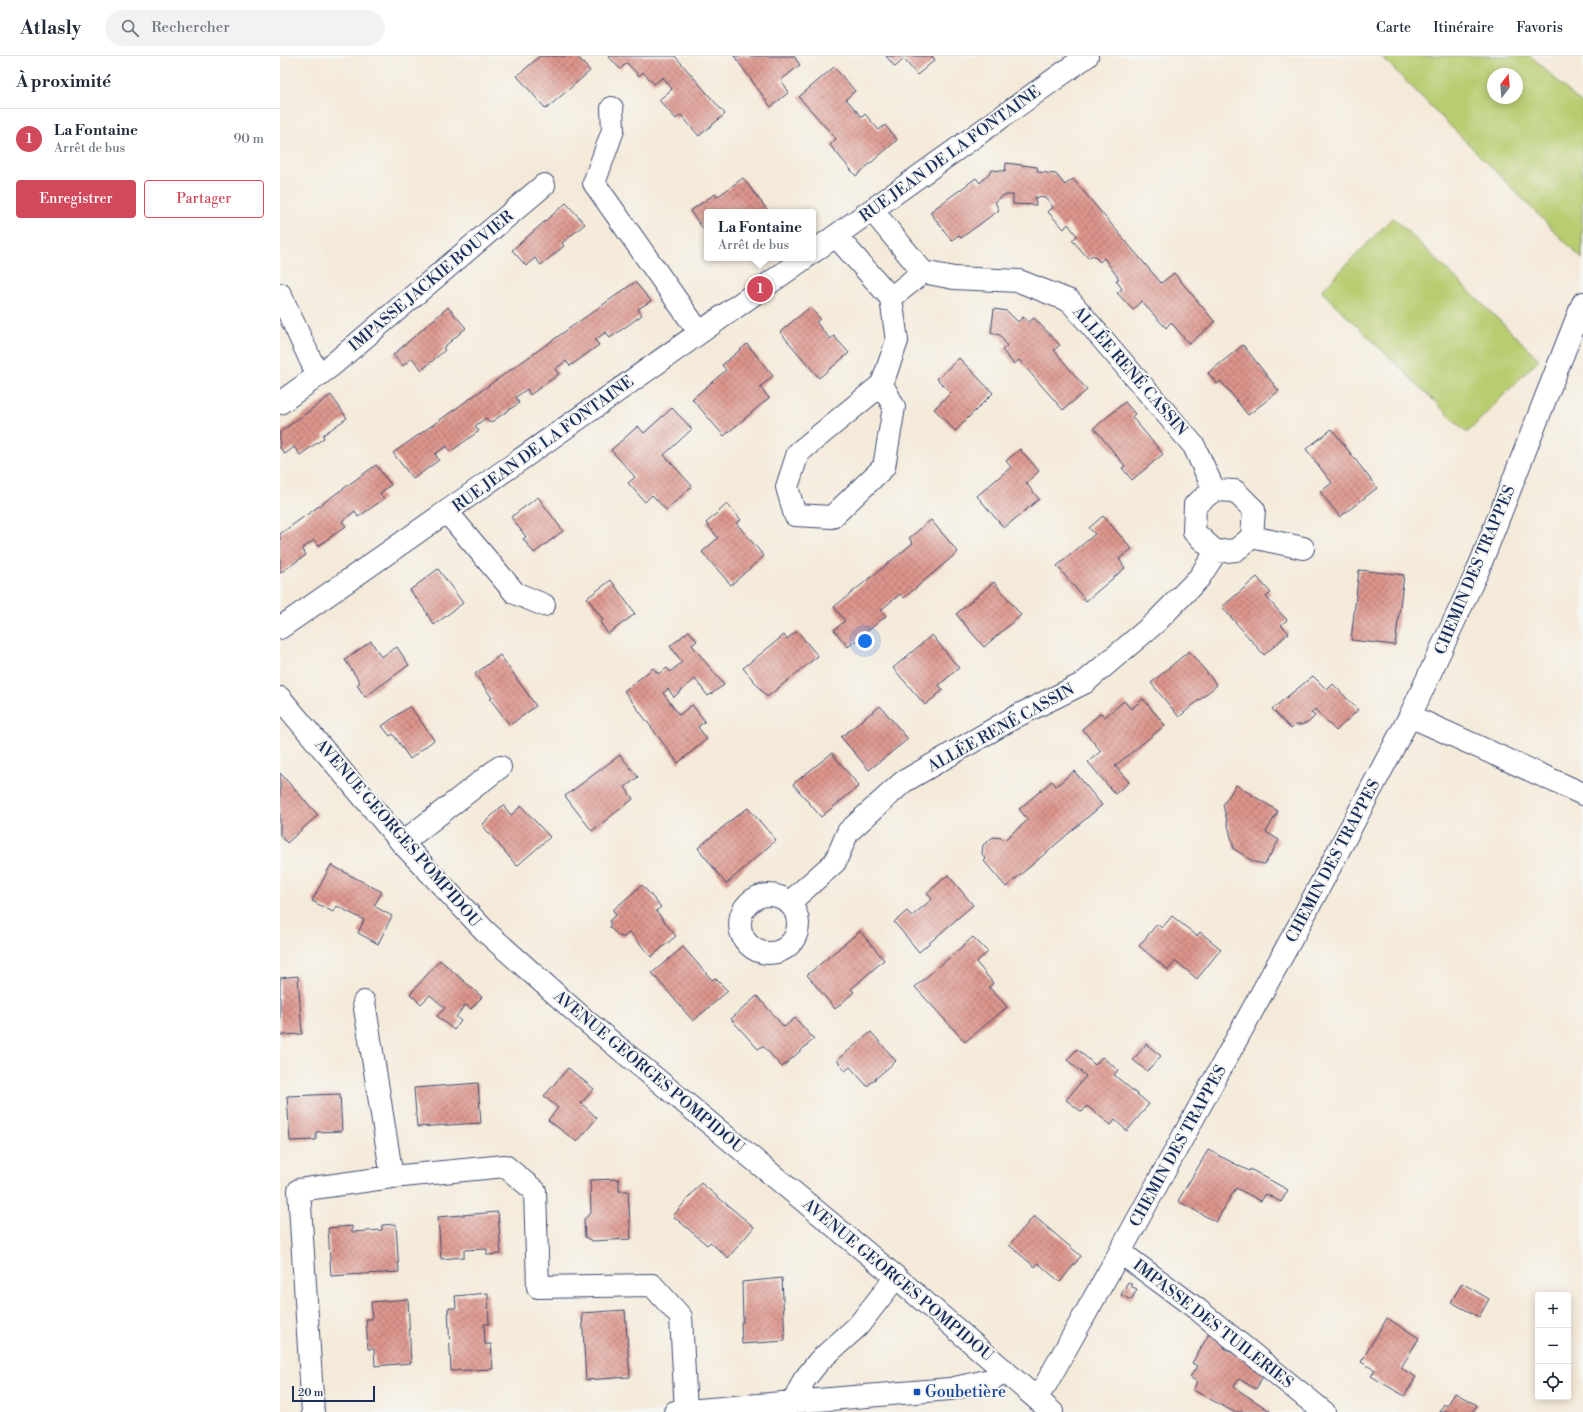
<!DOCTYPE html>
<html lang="fr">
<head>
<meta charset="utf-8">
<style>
	body { margin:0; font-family:"Libre Bodoni",serif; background:#f2f2f3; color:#1f2937 }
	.controls { position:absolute; right:12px; bottom:12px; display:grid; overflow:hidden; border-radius:4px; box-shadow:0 2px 10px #0003 }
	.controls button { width:36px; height:36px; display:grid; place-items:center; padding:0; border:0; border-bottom:1px solid #e0e1e3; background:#fff; color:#1f2937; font:20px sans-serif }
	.compass { position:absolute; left:1207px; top:12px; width:36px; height:36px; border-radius:50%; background:#fff; box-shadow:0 2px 10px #0003; rotate:16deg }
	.scale { position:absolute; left:12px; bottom:10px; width:83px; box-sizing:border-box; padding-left:4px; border:2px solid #1b2f5e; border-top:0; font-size:11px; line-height:14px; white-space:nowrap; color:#1b2f5e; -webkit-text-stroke:3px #f6f6f2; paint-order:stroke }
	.you { position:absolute; left:585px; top:585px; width:14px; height:14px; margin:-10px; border:3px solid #fff; border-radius:50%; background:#1a73e8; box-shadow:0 0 0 6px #1a73e833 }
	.badge { display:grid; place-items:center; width:26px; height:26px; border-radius:50%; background:#d1495b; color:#fff; font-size:13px; font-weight:700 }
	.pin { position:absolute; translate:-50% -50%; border:2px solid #fff; box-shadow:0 1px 4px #0006 }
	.popup { position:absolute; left:424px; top:153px; width:112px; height:52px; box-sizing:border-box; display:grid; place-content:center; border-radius:4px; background:#fff; filter:drop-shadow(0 1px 3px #0005); font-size:13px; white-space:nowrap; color:#747a83 }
	.popup b { font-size:15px; color:#1f2937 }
	.popup::after { content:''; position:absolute; left:50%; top:100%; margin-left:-8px; border:8px solid transparent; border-top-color:#fff }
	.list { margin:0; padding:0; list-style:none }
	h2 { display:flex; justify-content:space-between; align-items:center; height:52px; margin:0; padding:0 16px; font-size:17px }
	h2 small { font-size:13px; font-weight:400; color:#747a83 }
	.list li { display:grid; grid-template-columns:26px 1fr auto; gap:12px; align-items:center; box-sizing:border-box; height:60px; padding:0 16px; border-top:1px solid #e0e1e3 }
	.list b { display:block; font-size:15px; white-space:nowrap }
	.list p { margin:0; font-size:13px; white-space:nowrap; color:#747a83 }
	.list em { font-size:13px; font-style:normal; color:#747a83 }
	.actions { display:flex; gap:8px; padding:12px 16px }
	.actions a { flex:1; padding:9px 0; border:1px solid #d1495b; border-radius:4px; text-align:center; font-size:14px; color:#d1495b }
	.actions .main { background:#d1495b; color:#fff }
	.icon { flex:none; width:22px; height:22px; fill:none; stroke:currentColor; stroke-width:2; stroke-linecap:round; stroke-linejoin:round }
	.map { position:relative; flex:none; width:1303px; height:1356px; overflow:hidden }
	header { display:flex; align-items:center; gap:24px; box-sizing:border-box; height:56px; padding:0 20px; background:#fff; border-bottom:1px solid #e0e1e3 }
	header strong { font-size:19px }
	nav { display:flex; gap:22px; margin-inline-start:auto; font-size:14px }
	.search { width:280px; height:36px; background:#f2f2f3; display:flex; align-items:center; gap:10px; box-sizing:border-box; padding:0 14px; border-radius:22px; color:#747a83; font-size:15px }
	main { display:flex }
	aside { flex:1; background:#fff }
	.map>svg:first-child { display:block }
	.garden { fill:#b8cc70; stroke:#6a7e67; fill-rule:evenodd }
	.building { fill:url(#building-cross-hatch) }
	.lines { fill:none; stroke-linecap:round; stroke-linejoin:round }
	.minor-casing { stroke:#3c4b70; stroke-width:24 }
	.major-casing { stroke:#3c4b70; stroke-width:24 }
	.minor { stroke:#fff; stroke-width:22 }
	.major { stroke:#fff; stroke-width:22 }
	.transit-dot { fill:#1a4fb4; stroke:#f6f6f2; stroke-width:1.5 }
	.labels { text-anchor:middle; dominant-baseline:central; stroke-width:4; stroke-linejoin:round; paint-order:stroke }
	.street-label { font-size:16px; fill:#1b2f5e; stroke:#f6f6f2 }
	.transit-label { font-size:16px; fill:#164399; stroke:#f6f6f2; text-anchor:start }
</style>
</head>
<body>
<header>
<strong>Atlasly</strong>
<div class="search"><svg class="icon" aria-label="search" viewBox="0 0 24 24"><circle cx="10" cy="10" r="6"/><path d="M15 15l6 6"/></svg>Rechercher</div>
<nav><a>Carte</a><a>Itinéraire</a><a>Favoris</a></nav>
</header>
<main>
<aside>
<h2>À proximité<small></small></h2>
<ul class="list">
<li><span class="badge">1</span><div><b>La Fontaine</b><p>Arrêt de bus</p></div><em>90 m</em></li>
</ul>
<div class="actions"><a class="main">Enregistrer</a><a>Partager</a></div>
</aside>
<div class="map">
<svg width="1303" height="1356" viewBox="0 0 1303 1356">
	<defs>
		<pattern id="building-cross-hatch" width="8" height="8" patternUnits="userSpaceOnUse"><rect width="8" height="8" fill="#dd958c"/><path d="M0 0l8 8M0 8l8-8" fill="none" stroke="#b27a76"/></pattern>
	</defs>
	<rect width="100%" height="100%" fill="#f6f6f2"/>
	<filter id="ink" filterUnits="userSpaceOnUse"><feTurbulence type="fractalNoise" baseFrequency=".025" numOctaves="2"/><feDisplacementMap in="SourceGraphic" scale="8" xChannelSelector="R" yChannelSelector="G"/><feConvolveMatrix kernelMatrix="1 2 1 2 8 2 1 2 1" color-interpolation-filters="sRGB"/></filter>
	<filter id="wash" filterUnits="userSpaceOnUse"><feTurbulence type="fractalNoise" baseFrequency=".012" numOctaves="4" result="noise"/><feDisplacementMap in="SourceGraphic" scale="16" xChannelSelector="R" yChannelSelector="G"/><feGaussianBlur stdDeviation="0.9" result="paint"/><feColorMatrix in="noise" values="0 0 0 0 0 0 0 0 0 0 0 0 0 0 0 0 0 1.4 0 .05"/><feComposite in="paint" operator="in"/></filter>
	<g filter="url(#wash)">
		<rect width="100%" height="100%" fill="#f5ead9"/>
		<!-- garden -->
		<path class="garden" d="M1101 0H1251L1303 49 1302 203ZM1213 18H1237V42H1213Z
			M1113 161 1259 303 1187 377 1041 235Z"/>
		<g id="blocks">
			<!-- building -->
			<path class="building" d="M260 0H297L310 15 266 53 237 20Z
				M328 0H395L445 58 419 80 401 59 396 63 379 44 392 33 383 21 374 28 363 16 359 20 347 7 340 13Z
				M454 0H514L520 9 501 24 509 36 491 51Z
				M606 0H652L655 4 637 19 624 3 615 11Z
				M554 11 575 35 566 43 582 61 585 58 599 74 605 69 617 84 576 120 550 89 556 83 519 41Z
				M726 107 757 111 758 116 776 118 785 129 793 123 881 227 894 217 935 266 909 288 891 266 886 272 861 245 853 254 837 237 842 233 836 224 839 223 831 212 824 202 820 206 813 199 808 202 792 184 797 180 788 168 784 173 768 156 773 151 766 142 755 141 756 149 733 148V139H724L715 146 719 154 681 182 678 179 672 185 650 156 696 122 700 127 712 114 725 115Z
				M463 122 488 155 487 156H427V178L410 155 435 138 437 141Z
				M286 147 305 168 282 187 284 190 261 209 255 202 246 210 232 194Z
				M355 226 371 245 358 253 362 259 330 282 326 276 315 284 319 289 290 310 286 305 275 313 279 318 250 339 247 333 236 341 239 347 210 367 206 362 195 370 199 375 170 396 167 390 155 398 159 404 133 423 113 397Z
				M168 251 186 272 163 292 165 294 142 314 132 302 123 310 113 299Z
				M530 251 540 263 536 266 550 283 554 280 569 297 539 322 500 276Z
				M714 253 727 255 738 266 743 261 749 266 754 262 780 289 774 294 807 334 783 354 739 304 734 308 722 294 727 290 720 279 711 277Z
				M467 288 493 320 480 331 489 342 444 380 412 343 446 314 442 309Z
				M963 289 999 335 968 359 941 325 937 328 928 317Z
				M679 302 713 337 675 375 654 353 671 337 657 323Z
				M51 339 67 362 43 379 44 382 20 399 14 391 5 398 0 392V376Z
				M845 346 855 358 852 361 883 398 852 424 842 412 845 410 814 372Z
				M392 352 412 373 384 399 412 430 386 454 372 439 365 446 348 427 355 421 331 394 358 370 364 377Z
				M1052 373 1097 432 1060 461 1040 436 1052 427 1026 393Z
				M740 393 759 415 746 427 759 443 724 472 697 440 731 411 726 405Z
				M96 409 111 429 100 437 104 443 78 461 75 455 62 465 66 470 38 490 34 484 22 493 26 499 0 517V478Z
				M258 441 283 475 254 497 243 483 246 481 231 461Z
				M447 448 461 464 456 467 484 500 451 529 422 496 438 482 426 467Z
				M823 460 852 493 839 503 845 512 806 545 777 510 815 478 809 472Z
				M651 464 678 496 624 542 620 538 601 554 606 560 568 591 554 574 565 565 554 551 633 487 629 482Z
				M158 513 183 547 154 569 147 558H148L130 534Z
				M1079 514 1124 519 1115 589 1071 584Z
				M977 521 991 537 986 541 1007 564 1001 569 1009 577 984 599 942 551Z
				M331 524 355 558 328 578 320 566 323 564 307 542Z
				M714 526 741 559 704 591 676 558Z
				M409 575 417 585 412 589 444 629 428 640 415 623 394 641 388 633 383 637 399 659 412 649 425 665 418 671 427 683 398 707 344 635 373 612 378 618 387 612 390 616 402 606 390 590Z
				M517 575 538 600 487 641 463 612 504 579 507 583Z
				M652 579 679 612 659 629 663 634 645 649 613 612Z
				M91 585 101 601 117 591 129 609 85 641 77 629 80 626 65 604Z
				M909 595 937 629 899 661 871 627Z
				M220 599 256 650 230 669 210 643 212 642 195 618Z
				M1033 620 1047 634 1053 628 1078 654 1056 675 1035 653 1031 657 1035 660 1029 666 1021 669H1015L1011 673 992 653Z
				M863 643 885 669 835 710 849 726 835 738 808 706 821 695 802 673 821 657 825 661 844 645 851 653Z
				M130 650 154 684 130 703 113 678 110 680 102 670Z
				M600 650 628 683 589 714 561 681Z
				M552 697 579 730 541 761 513 728Z
				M340 699 358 721 345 731 353 743 312 775 285 740Z
				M794 715 822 749 726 831 704 805 706 803 702 798 703 789 713 781 722 782 724 784 748 764 739 753 772 725 776 730Z
				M0 717 38 759 7 787 0 779Z
				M956 729 998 755 986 776 999 784 985 808 974 806 954 793 943 749Z
				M223 749 231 759 241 750 270 781 237 810 202 769Z
				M468 752 496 784 446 828 418 792 455 761Z
				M51 809 102 836 94 850 112 860 98 888 78 877 84 864 57 850 53 856 32 845Z
				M668 819 693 849 639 896 614 866 627 855 632 860 652 843 647 837Z
				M362 829 381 851 376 855 396 880 371 901 350 876 344 881 339 880 330 872V864L336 859 333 854Z
				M892 860 917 880 920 876 941 893 917 923 896 905 888 914 859 890 877 868 882 872Z
				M580 875 604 904 571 933 574 936 555 953 527 919Z
				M693 881 708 896 696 906 713 927 709 931 727 951 685 986 635 931Z
				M403 891 432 924 435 922 448 935 413 965 372 917Z
				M160 904 202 941 191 953 185 949 176 961 181 965 174 974 157 960 165 952 150 939 141 948 130 938Z
				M18 920 22 978 0 979V922Z
				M477 940 504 971 515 962 534 983 502 1011 483 990 478 993 451 963Z
				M591 976 616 1005 587 1030 570 1011 565 1015 557 1004Z
				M866 988 881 1000 867 1015 853 1004Z
				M797 993 815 1009 822 1001 838 1014 834 1019 869 1048 847 1075 835 1064 831 1069 807 1050 802 1056 786 1044 806 1020 787 1004Z
				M288 1012 314 1033 301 1047 317 1062 297 1086 268 1064 278 1052 264 1040Z
				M198 1027 201 1067 137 1071 134 1032Z
				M60 1038 62 1075 36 1076V1084L10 1085 7 1040Z
				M928 1094 969 1115 970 1113 1008 1134 1001 1146 986 1138 981 1145 956 1132 936 1166 898 1145Z
				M339 1123V1135H348L351 1183 312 1185 305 1181 304 1163 311 1157 310 1124Z
				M421 1127 474 1171 448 1202 430 1186 427 1189 393 1160Z
				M218 1156 221 1198 207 1199V1193L184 1194V1201L161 1203 158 1161Z
				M754 1160 801 1200 780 1226 758 1207 755 1211 729 1189Z
				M116 1168 119 1216 51 1220 48 1172 72 1170V1176L102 1174V1169Z
				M502 1222 505 1285 462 1288 461 1266H463L462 1226Z
				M848 1226 852 1228 850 1230 857 1233 851 1244 841 1239Z
				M1182 1227 1209 1243 1199 1261 1171 1246Z
				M208 1237 209 1268H204L205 1288H211L213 1313 171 1315 168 1252H176L175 1240Z
				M128 1243 131 1307 95 1310 94 1293H88L86 1263H92L91 1246Z
				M345 1254 350 1321 306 1324 302 1257Z
				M1107 1262 1139 1282 1121 1312 1136 1321 1124 1340 1091 1320 1095 1314 1081 1306Z
				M930 1276 946 1288 944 1292 983 1313V1320L976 1333 959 1323 954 1331 991 1356H954L913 1334 917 1326 910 1321 917 1310 912 1307Z
				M1175 1337 1197 1349 1193 1356H1159L1164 1348 1167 1350Z"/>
		</g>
	</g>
	<g filter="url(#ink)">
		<use href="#blocks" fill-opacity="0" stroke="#3c4b70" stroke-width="1"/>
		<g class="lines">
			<!-- minor casing -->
			<g class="minor-casing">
				<path id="minor" d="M332 52 333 74 314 127 419 276
					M556 180 611 242 643 216 592 154
					M533 196 807 0
					M643 216 674 222 739 225 790 245 914 390 934 434
					M0 238 38 320
					M602 328 614 351 604 411 552 461 515 459 507 431 518 397 602 328 617 285 611 242
					M0 347 51 310 264 129
					M934 434 955 435 974 454 972 481 956 494 936 496 914 476 915 449Z
					M167 456 235 537 264 549
					M972 481 1023 492
					M0 572C176 450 350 326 525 202
					M1130 660 1303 738
					M122 787 220 711
					M460 868a29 29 0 1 1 58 0a29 29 0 1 1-58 0Z
					M509 847 555 806 568 776 623 726 735 661 804 627 875 567 919 522 936 496
					M84 946 112 1121
					M840 1196 917 1253 1044 1356
					M756 1341 766 1328 840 1196 1019 869 1130 660 1198 514 1303 247
					M507 1355 514 1345 524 1324 539 1305 578 1270 616 1221
					M33 1356 19 1134 112 1121 225 1110 255 1135 258 1231 372 1229 401 1261 406 1355
					M395 1356 670 1333 711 1324 724 1314"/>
			</g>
			<!-- major casing -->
			<g class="major-casing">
				<path id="major" d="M0 642 122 787 206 876 306 965 616 1221 772 1356"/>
			</g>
			<!-- minor -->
			<use href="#minor" class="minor"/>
			<!-- major -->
			<use href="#major" class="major"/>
		</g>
	</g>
	<!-- markers -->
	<rect class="transit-dot" x="633" y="1332" width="8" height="8" rx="2"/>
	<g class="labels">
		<!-- street labels -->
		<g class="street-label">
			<text transform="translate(670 98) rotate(-36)">RUE JEAN DE LA FONTAINE</text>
			<text transform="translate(151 225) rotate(-40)">IMPASSE JACKIE BOUVIER</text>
			<text transform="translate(850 315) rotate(49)">ALLÉE RENÉ CASSIN</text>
			<text transform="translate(263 388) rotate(-36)">RUE JEAN DE LA FONTAINE</text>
			<text transform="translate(1195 514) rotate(-67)">CHEMIN DES TRAPPES</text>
			<text transform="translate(721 672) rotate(-29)">ALLÉE RENÉ CASSIN</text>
			<text transform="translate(118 777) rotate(49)">AVENUE GEORGES POMPIDOU</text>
			<text transform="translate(1053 805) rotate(-62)">CHEMIN DES TRAPPES</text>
			<text transform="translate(369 1016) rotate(40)">AVENUE GEORGES POMPIDOU</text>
			<text transform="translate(898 1090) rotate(-61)">CHEMIN DES TRAPPES</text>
			<text transform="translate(618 1224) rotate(40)">AVENUE GEORGES POMPIDOU</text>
			<text transform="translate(933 1268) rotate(38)">IMPASSE DES TUILERIES</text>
		</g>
		<!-- transit labels -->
		<g class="transit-label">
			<text x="645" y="1336">Goubetière</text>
		</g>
	</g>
</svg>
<div class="controls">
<button>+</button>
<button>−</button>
<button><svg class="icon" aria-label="locate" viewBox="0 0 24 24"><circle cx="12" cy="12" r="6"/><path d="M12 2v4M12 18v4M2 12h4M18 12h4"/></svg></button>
</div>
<svg class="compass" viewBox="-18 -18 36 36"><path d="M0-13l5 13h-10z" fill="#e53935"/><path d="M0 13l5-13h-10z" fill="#747a83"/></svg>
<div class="scale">20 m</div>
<div class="you"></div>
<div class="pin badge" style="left:480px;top:233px">1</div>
<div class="popup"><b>La Fontaine</b>Arrêt de bus</div>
</div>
</main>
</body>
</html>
